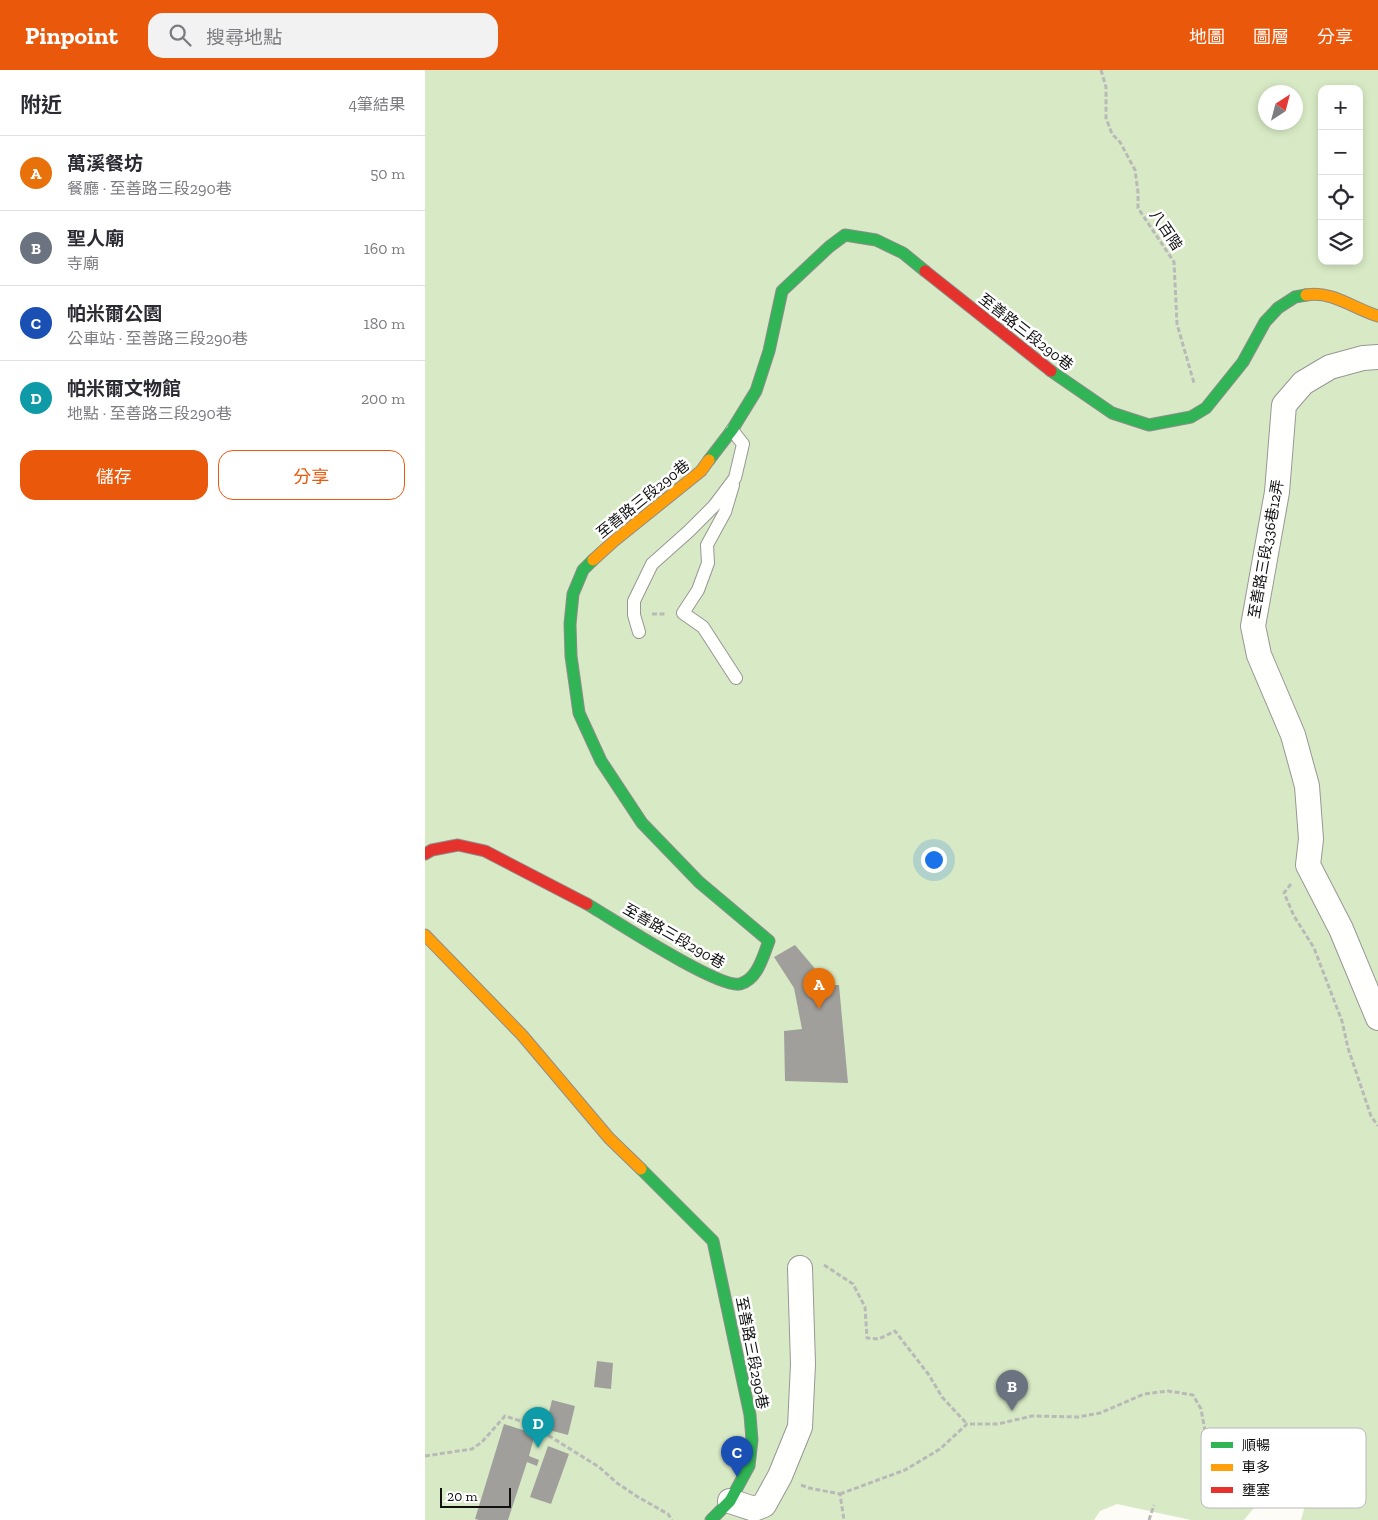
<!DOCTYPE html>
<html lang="zh-TW">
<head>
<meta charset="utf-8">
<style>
	body { margin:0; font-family:"Zilla Slab","Noto Sans TC",serif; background:#f2f2f3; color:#2b2b33 }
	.controls { position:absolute; right:15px; top:15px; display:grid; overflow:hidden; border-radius:10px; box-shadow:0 2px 8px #0003 }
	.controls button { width:45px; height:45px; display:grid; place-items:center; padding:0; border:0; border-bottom:1px solid #e1e1e2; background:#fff; color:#2b2b33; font:25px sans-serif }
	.compass { position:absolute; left:833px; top:15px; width:45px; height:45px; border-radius:50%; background:#fff; box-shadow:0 2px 8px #0003; rotate:36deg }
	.scale { position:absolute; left:15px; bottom:12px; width:71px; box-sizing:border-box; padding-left:5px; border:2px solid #111; border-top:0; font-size:14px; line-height:18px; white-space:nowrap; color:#111; -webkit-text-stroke:4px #fff; paint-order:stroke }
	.you { position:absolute; left:508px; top:789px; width:18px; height:18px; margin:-12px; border:4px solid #fff; border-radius:50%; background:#1a73e8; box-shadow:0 0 0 8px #1a73e833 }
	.badge { display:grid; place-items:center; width:32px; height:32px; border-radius:50%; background:#ea580c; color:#fff; font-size:16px; font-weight:700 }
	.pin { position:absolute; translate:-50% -41px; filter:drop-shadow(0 1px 2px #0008) }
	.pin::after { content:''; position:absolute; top:26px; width:18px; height:15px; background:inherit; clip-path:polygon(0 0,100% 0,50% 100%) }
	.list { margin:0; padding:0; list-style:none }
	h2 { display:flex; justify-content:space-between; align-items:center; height:65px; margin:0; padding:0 20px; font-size:21px }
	h2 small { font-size:16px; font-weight:400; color:#7c7c81 }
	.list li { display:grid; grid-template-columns:32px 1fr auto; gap:15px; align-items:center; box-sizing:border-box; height:75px; padding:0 20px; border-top:1px solid #e1e1e2 }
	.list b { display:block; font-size:19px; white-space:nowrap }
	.list p { margin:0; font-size:16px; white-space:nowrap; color:#7c7c81 }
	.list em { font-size:16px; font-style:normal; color:#7c7c81 }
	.actions { display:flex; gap:10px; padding:15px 20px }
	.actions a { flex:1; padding:11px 0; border:1px solid #ea580c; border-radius:15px; text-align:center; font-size:18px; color:#ea580c }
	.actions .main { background:#ea580c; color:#fff }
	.icon { flex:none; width:28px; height:28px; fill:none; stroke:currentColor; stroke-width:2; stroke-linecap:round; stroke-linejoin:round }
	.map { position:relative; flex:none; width:953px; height:1450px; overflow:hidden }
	header { display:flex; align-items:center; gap:30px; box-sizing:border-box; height:70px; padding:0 25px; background:#ea580c; color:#fff }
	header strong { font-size:24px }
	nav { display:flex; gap:28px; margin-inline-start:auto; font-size:18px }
	.search { width:350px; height:45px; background:#f2f2f3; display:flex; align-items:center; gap:12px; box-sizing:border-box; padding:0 18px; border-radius:15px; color:#7c7c81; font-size:19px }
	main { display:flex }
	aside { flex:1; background:#fff }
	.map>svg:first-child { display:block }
	.forest { fill:#d8eac5; fill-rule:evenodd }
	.building { fill:#a19f9c }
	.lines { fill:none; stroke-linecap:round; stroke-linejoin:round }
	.lane-casing { stroke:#979795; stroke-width:14 }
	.street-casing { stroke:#979795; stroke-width:26 }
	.fast-casing { stroke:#8e8d8b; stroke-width:13 }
	.slow-casing { stroke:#8e8d8b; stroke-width:13 }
	.jam-casing { stroke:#8e8d8b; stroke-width:13 }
	.path { stroke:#b9b9b8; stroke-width:3; stroke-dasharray:5 2.5; stroke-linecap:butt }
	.lane { stroke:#fffffe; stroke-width:12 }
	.street { stroke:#fffffe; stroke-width:24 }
	.fast { stroke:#30b455; stroke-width:11 }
	.slow { stroke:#ff9f0a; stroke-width:11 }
	.jam { stroke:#e5322d; stroke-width:11 }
	.labels { text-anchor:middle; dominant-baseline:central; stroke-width:5; stroke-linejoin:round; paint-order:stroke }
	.street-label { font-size:15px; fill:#111; stroke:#fff }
	.key { fill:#fff; stroke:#b8b8b8; stroke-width:1 }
	.key-label { font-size:14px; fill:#111 }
</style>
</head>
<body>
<header>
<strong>Pinpoint</strong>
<div class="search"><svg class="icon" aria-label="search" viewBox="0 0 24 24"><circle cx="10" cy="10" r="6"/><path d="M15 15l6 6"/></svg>搜尋地點</div>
<nav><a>地圖</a><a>圖層</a><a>分享</a></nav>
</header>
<main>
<aside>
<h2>附近<small>4筆結果</small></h2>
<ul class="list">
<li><span class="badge" style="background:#e8710a">A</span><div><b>萬溪餐坊</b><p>餐廳 · 至善路三段290巷</p></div><em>50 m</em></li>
<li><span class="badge" style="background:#6b7280">B</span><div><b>聖人廟</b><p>寺廟</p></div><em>160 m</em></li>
<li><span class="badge" style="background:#1a4fb4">C</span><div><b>帕米爾公園</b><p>公車站 · 至善路三段290巷</p></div><em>180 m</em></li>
<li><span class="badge" style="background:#0f9aa8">D</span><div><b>帕米爾文物館</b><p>地點 · 至善路三段290巷</p></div><em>200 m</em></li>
</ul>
<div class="actions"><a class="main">儲存</a><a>分享</a></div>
</aside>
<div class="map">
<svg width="953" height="1450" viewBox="0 0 953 1450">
	<rect width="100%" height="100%" fill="#fdfcf7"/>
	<!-- forest -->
	<path class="forest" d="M0 0H953V1450H876L882 1428 857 1404 819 1450H766L692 1434 675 1441 669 1450H0ZM897 19H934V191H897ZM841 22H871V52H841Z"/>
	<!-- building -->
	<path class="building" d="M370 875 404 915H414L423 1013 360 1011 359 961 377 959 369 918 349 887Z
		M172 1291 188 1293 186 1319 169 1317Z
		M127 1330 150 1336 143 1365 120 1359Z
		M79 1354 110 1364 104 1386 114 1390 112 1396 102 1392 83 1450H54L50 1449Z
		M123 1376 144 1384 126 1434 105 1427Z"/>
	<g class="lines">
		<!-- lane casing -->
		<g class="lane-casing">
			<path id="lane" d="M308 415 300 442 282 475 283 493 273 520 258 543 278 557 311 608
				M214 562 209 545V531L227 494 264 461 289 436 310 408 318 374 307 360"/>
		</g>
		<!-- street casing -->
		<g class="street-casing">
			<path id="street" d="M953 287 938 288 905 297 878 313 859 335 852 422 828 556 834 585 868 665 882 716 886 769 883 795 916 859 953 948
				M305 1431 329 1439 339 1435 355 1406 375 1357 378 1294 375 1198"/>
		</g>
		<!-- fast casing -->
		<g class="fast-casing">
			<path id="fast" d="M626 301 687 343 724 355 766 347 781 338 818 292 840 252 853 238 870 227 881 225
				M284 390 307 360 331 321 344 281 357 221 404 177 420 165 451 170 478 183 500 201
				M162 834C186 848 293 919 315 914 333 909 338 886 344 871L274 812 217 753 176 691 154 643 146 586 145 554 148 524 158 500 168 490
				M216 1099 288 1171 325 1345 327 1370 324 1396 305 1431 286 1450"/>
		</g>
		<!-- slow casing -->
		<g class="slow-casing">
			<path id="slow" d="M881 225C907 220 929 239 953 246
				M168 490 189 471 276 401 284 390
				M0 865 97 965 184 1068 216 1099"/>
		</g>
		<!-- jam casing -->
		<g class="jam-casing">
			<path id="jam" d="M500 201 626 301
				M0 784 7 780 33 775 60 781 162 834"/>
		</g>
		<!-- path -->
		<path class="path" d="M676 0 681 17V48L687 64 695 72 710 100 713 122V138L749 192 752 254 769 313
			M227 544H241
			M866 814 859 823 869 846 889 878 917 951 923 978 946 1046 953 1056
			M399 1195 428 1214 440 1237 442 1268 454 1269 470 1261 504 1305 517 1327 542 1354
			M0 1386 47 1379 57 1372 80 1346 105 1354 174 1397 192 1413 213 1427 243 1444 247 1450
			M376 1415 384 1418 415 1424 419 1450
			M415 1424 480 1400 515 1379 542 1354H573L607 1346 653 1347 675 1343 719 1324 743 1321 768 1325 776 1339 781 1366
			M724 1450 729 1435"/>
		<!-- lane -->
		<use href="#lane" class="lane"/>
		<!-- street -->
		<use href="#street" class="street"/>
		<!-- fast -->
		<use href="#fast" class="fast"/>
		<!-- slow -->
		<use href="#slow" class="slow"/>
		<!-- jam -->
		<use href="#jam" class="jam"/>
	</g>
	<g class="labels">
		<!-- street labels -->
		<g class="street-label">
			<text transform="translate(741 160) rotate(56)">八百階</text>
			<text transform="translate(601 262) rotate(38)">至善路三段290巷</text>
			<text transform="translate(218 429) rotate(-39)">至善路三段290巷</text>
			<text transform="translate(841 479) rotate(-80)">至善路三段336巷12弄</text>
			<text transform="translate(249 866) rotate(30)">至善路三段290巷</text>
			<text transform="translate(327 1283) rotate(79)">至善路三段290巷</text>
		</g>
	</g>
	<!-- legend -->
	<rect x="776" y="1358" width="165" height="80" rx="8" class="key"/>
	<rect x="786" y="1372" width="22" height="6" fill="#30b455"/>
	<rect x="786" y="1394" width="22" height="7" fill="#ff9f0a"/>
	<rect x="786" y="1417" width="22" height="6" fill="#e5322d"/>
	<g class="key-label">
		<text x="817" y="1380">順暢</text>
		<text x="817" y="1402">車多</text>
		<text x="817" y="1425">壅塞</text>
	</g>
</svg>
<div class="controls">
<button>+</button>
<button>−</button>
<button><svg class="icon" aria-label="locate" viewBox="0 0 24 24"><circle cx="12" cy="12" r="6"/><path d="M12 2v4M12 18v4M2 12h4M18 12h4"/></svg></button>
<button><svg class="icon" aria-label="layers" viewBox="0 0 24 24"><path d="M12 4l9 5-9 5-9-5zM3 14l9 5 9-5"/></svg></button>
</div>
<svg class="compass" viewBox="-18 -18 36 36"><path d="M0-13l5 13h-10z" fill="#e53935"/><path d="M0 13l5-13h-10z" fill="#7c7c81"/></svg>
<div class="scale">20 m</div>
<div class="you"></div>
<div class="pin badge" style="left:394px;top:939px;background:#e8710a">A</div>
<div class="pin badge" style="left:587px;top:1341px;background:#6b7280">B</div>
<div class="pin badge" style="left:312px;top:1407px;background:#1a4fb4">C</div>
<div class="pin badge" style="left:113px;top:1378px;background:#0f9aa8">D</div>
</div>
</main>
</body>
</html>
